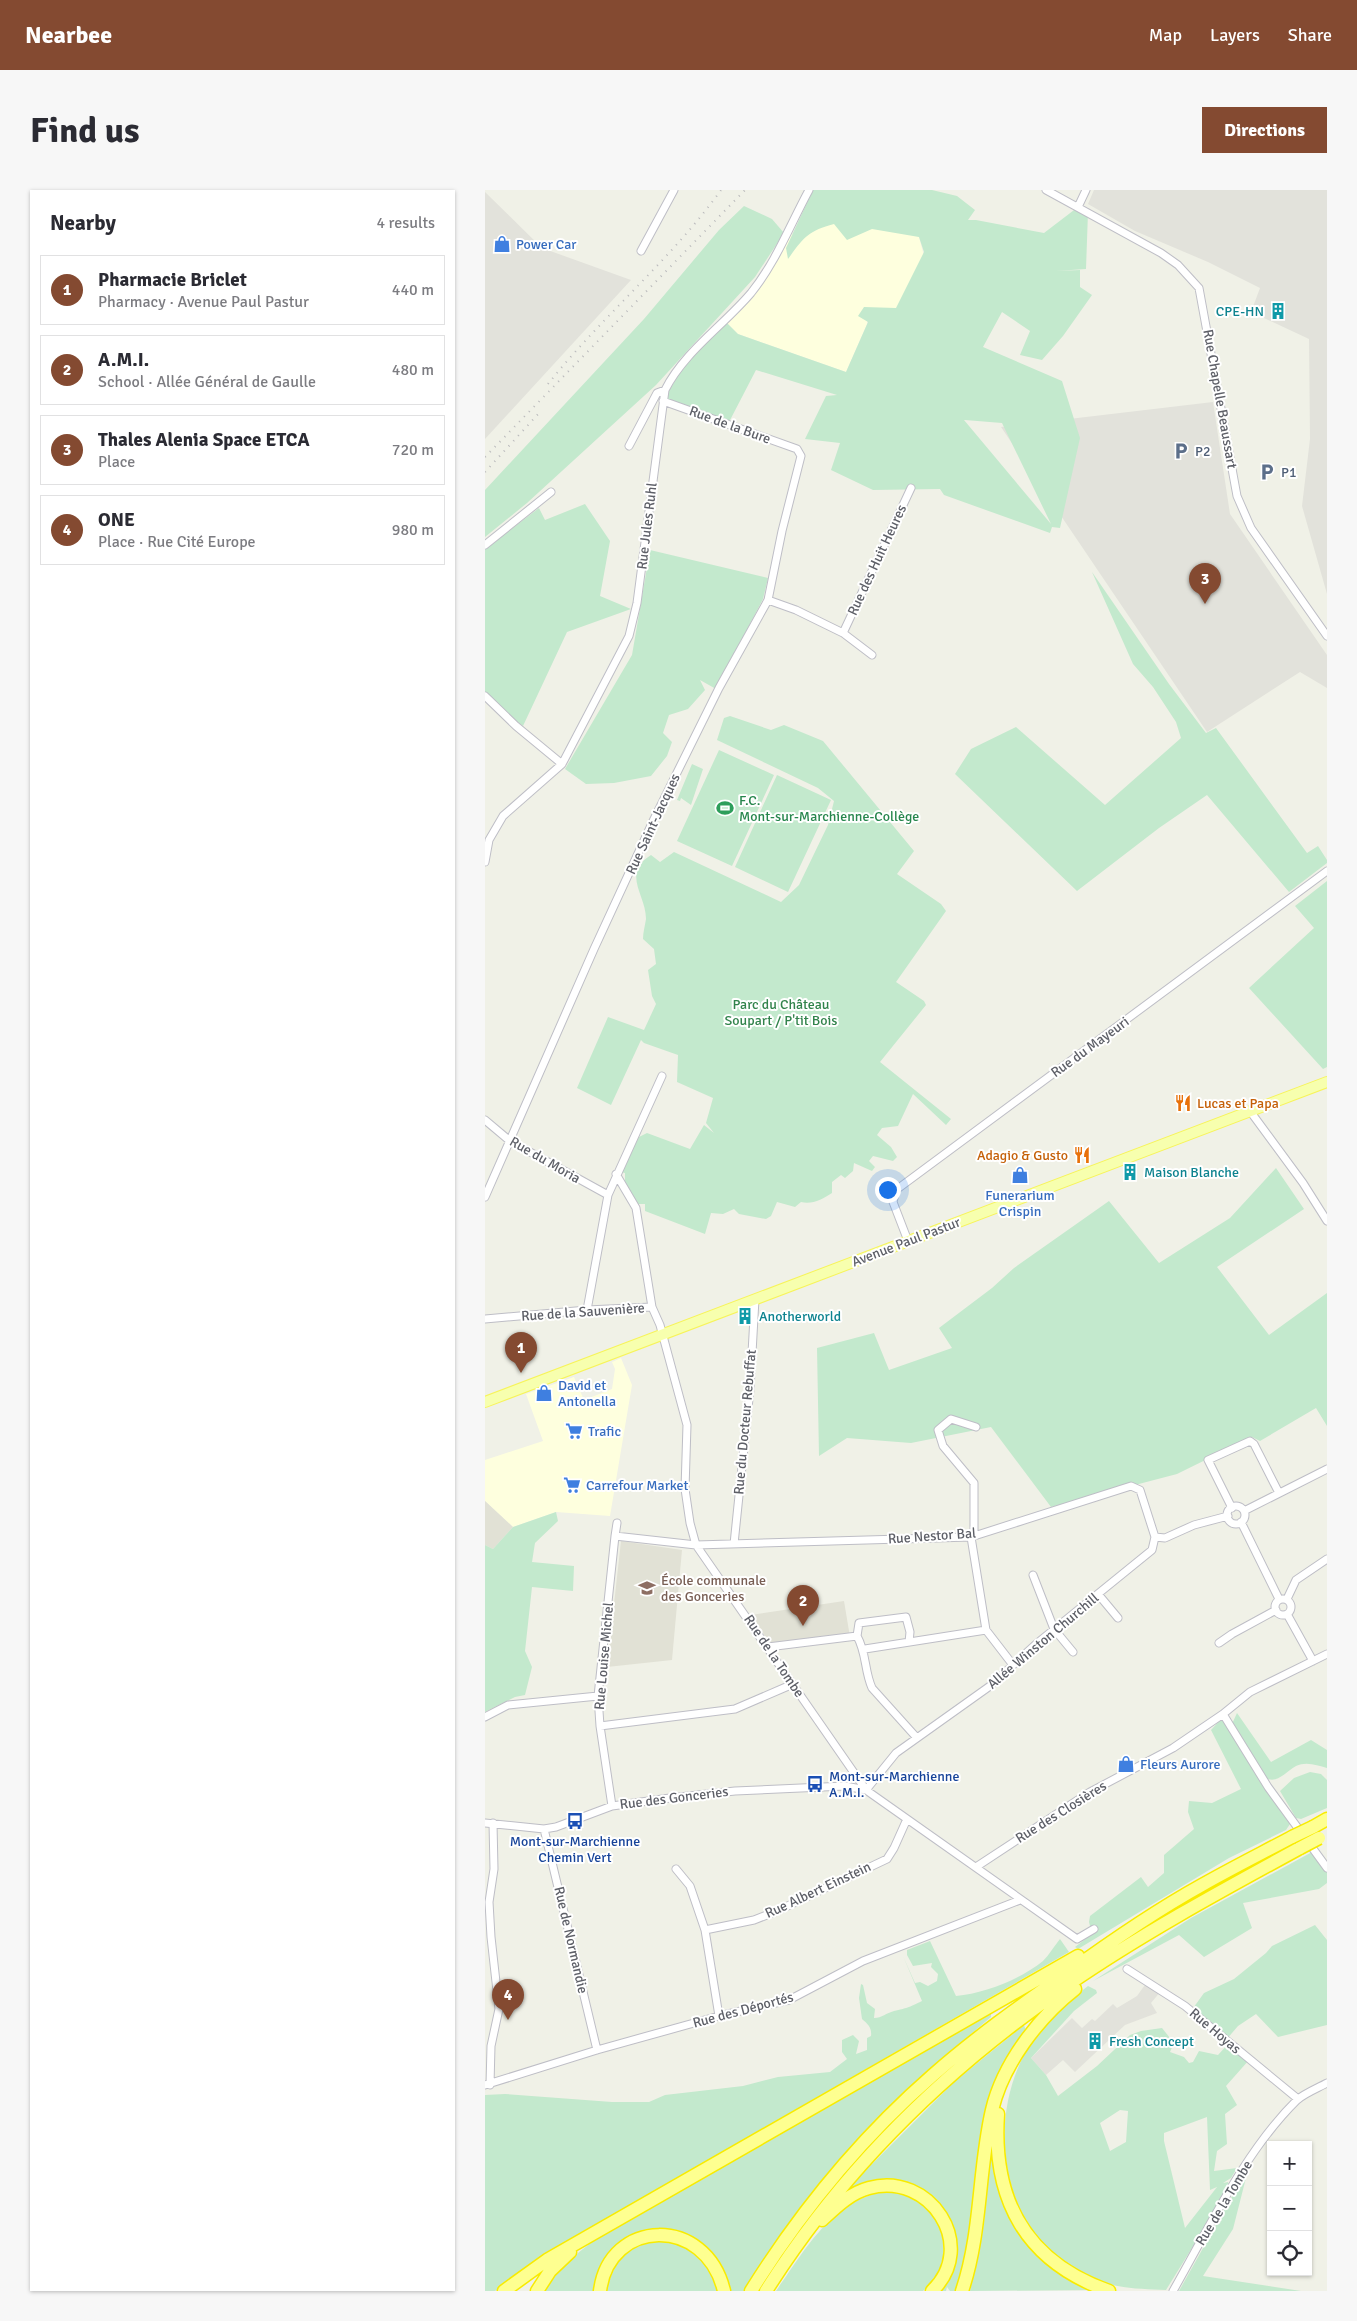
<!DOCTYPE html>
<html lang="en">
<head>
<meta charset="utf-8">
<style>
	body { margin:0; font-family:Signika,sans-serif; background:#f7f7f7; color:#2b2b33 }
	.controls { position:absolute; right:15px; bottom:15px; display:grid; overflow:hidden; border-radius:0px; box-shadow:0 1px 4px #0004 }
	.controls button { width:45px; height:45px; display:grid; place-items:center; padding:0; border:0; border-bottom:1px solid #e1e1e2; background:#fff; color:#2b2b33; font:25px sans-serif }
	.you { position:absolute; left:402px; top:999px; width:18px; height:18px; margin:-12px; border:4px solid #fff; border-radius:50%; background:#1a73e8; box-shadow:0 0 0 8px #1a73e833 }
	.badge { display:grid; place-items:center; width:32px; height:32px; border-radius:50%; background:#844a31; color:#fff; font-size:16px; font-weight:700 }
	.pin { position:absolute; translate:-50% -41px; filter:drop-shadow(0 1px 2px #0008) }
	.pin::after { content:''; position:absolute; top:26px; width:18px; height:15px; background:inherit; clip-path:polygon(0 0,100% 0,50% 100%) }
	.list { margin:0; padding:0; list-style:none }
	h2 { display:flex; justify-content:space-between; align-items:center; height:65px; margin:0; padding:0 20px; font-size:21px }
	h2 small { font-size:16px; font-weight:400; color:#7c7c81 }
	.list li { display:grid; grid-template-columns:32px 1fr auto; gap:15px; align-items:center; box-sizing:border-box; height:70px; margin:0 10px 10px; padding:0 10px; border:1px solid #e1e1e2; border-radius:0px }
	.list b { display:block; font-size:19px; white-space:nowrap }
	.list p { margin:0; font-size:16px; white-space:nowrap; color:#7c7c81 }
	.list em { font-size:16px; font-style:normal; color:#7c7c81 }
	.icon { flex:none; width:28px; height:28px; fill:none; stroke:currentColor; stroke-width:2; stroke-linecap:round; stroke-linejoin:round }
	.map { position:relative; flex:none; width:842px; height:2101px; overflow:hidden; border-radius:0px }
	header { display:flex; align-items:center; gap:30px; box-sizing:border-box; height:70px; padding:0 25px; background:#844a31; color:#fff }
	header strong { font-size:24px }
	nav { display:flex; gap:28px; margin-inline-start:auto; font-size:18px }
	.intro { display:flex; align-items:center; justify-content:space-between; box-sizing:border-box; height:120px; padding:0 30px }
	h1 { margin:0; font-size:35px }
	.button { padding:12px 22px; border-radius:0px; background:#844a31; color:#fff; font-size:18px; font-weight:700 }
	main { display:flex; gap:30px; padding:0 30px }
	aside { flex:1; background:#fff; border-radius:0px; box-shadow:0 1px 4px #0004 }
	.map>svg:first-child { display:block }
	.commercial { fill:#feffde }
	.industrial { fill:#e2e2db }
	.education { fill:#e1e1d5 }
	.green { fill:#c3e9cd; fill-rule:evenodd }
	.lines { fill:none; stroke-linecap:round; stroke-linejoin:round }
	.minor-casing { stroke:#bebec6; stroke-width:9 }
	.primary-casing { stroke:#f7f45a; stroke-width:12 }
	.motorway-casing { stroke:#f8eb00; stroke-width:15 }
	.minor { stroke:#fff; stroke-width:7 }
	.primary { stroke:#f7ffae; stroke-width:10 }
	.motorway { stroke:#feff90; stroke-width:12 }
	.rail { stroke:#b9b9bb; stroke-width:2; stroke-dasharray:1 6; stroke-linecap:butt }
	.motorway-bridge-casing { stroke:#f8eb00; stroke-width:15; stroke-linecap:butt }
	.motorway-bridge { stroke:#feff90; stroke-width:12 }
	.labels { text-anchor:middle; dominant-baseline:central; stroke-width:4; stroke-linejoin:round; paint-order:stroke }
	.shop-label { font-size:14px; fill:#366cbe; stroke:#fff; text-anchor:start }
	.culture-label { font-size:14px; fill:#0d838f; stroke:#fff; text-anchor:start }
	.street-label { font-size:14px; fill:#5e6068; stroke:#fff }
	.service-label { font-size:14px; fill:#4e5e75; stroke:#fff; text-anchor:start }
	.leisure-label { font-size:14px; fill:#27864d; stroke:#fff; text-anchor:start }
	.park-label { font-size:14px; fill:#31834b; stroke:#fff }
	.food-label { font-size:14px; fill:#c56008; stroke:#fff; text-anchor:start }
	.education-label { font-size:14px; fill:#785e54; stroke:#fff; text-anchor:start }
	.transit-label { font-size:14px; fill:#164399; stroke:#fff; text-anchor:start }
</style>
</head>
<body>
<header>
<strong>Nearbee</strong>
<nav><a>Map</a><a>Layers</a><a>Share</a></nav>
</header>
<div class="intro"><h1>Find us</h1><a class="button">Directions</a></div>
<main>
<aside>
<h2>Nearby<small>4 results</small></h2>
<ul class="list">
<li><span class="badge">1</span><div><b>Pharmacie Briclet</b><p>Pharmacy · Avenue Paul Pastur</p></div><em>440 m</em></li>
<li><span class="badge">2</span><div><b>A.M.I.</b><p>School · Allée Général de Gaulle</p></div><em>480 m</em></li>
<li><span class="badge">3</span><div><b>Thales Alenia Space ETCA</b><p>Place</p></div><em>720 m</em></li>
<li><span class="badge">4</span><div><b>ONE</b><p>Place · Rue Cité Europe</p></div><em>980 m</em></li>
</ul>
</aside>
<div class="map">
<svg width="842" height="2101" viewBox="0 0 842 2101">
	<rect width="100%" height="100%" fill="#f0f1e7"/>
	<!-- commercial -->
	<path class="commercial" d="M327 30 425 42 434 47 438 62 439 71 416 120 383 119 382 134 361 182 253 144 242 133 277 94 296 65 306 45Z
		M136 1168 147 1195 125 1326 71 1322 28 1337 0 1311V1270L58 1251 41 1204 89 1187 99 1210 127 1199 130 1179 127 1172Z"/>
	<!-- industrial -->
	<path class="industrial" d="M609 0H842V404L817 316 825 249 824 149 766 122 775 98 723 72 650 41 603 14Z
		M0 2 57 58 146 90 0 249Z
		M728 212 745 324 842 465V498L815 482 722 542 516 237Z
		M662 1792 676 1801 666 1813 672 1823 640 1835 590 1882 578 1870 561 1885 546 1868 587 1828 597 1838 607 1829 610 1831 628 1814 632 1818 652 1806Z"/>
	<!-- education -->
	<path class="education" d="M0 1311 28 1337 8 1359 0 1355Z
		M136 1351 197 1360 187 1470 122 1477Z
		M359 1411 365 1447 285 1454 266 1425Z"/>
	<!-- green -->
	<path class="green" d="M328 0H447L472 6 490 20 483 30H491L559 43 593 17 603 22 601 79 571 81 595 80V97L607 105 578 146 557 170 535 165 545 141 517 122 498 157 577 191 595 248 575 338 567 337 565 343 459 305 455 299 388 300 346 280 355 253 320 249 341 206 352 205 271 180 243 234 178 211 202 170 242 133 253 144 361 182 383 132 373 126 379 117 411 118 439 62 434 47 387 39 362 50 349 34C323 41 319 47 303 69L301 58ZM480 230 517 233 566 334 479 230Z
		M259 16 287 29 299 43 270 87 171 195 42 313 0 347V300L159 129 234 40Z
		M100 314 125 351 115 406 146 419 82 442 38 536 12 518 0 503V359L54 318 60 330Z
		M165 360 283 388 278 409 231 499 215 490 220 500 203 519 184 525 178 543 187 552 182 566 166 586 129 593 101 594 80 579 147 465Z
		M607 382 684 494 721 543 731 538 822 663 833 656 842 670V673L804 702 722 605 674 638 592 701 470 584 486 559 531 537 620 615 696 548 691 532 668 497 648 474Z
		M245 526 286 540 299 535 338 551 429 661 412 684 456 714 461 721 411 792 439 811 441 815 395 872 466 929 461 935 428 904 413 936 397 938 392 945 406 957 412 967 408 971 388 966 384 971 390 977 387 981 369 973 368 981 360 988 356 985 347 992V1003C338 1009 327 1015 316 1012L310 1017 292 1012 286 1026 281 1029 254 1024 249 1019 238 1024 226 1023 220 1044 160 1021V1014H153L140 993V983L135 982 154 947 162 943 205 959 219 935 229 943 221 933 228 908 192 892 193 865 159 853 156 850 126 915 92 898 123 827 159 840 171 814 167 806 163 780 171 774 169 759 158 749C158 742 160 736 161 729 161 704 136 684 166 665L175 672 189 662 296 712 314 695 343 635 349 611 333 598 232 550 239 528Z
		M234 560 289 585 247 676 192 651Z
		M207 574 218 579 206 615 196 608 195 611 192 610Z
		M292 585 346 610 303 702 250 677Z
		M842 691V877L838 879 764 798 829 738 810 716Z
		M791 978 819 1019 732 1077 784 1145 842 1103V1236L831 1218 775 1251 767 1247 692 1284 566 1317 506 1237 426 1253 362 1248 334 1266 332 1158 389 1143 404 1180 467 1158 454 1138 507 1098 529 1078 624 1011 674 1073 745 1028Z
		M71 1322 73 1331 50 1353 47 1372 89 1376 88 1401 47 1397 40 1461 47 1477 40 1505 30 1507 0 1522V1355L8 1359 28 1337Z
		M752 1523 786 1572 826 1550 842 1560V1578C832 1575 821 1571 811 1576 800 1582 793 1594 780 1588L747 1534Z
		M738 1527 805 1634 801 1640 744 1668 593 1759 590 1757 607 1744 604 1732 605 1726 656 1687 663 1697 679 1683V1665L709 1639 703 1622 704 1611 727 1613 756 1599 726 1540Z
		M825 1582 836 1584 842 1590V1618L816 1629 811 1628 795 1601 809 1588Z
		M827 1662 842 1682V1693L834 1699 758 1713 767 1738 719 1767 694 1745 608 1791 706 1728Z
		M830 1735 842 1750V1835L793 1847 771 1824 753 1836 741 1850 706 1821 719 1803 749 1789 781 1763 787 1756Z
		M575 1749 584 1762 62 2063 10 2101H0V1905L20 1904 127 1912H164L180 1905 258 1896 293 1887 345 1882 362 1869 357 1862V1850L368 1845 374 1851 371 1864 382 1860V1848L386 1846C387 1838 383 1834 377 1829L374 1808 376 1794 378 1795 382 1813 390 1819 389 1828C397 1828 401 1823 409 1821 422 1818 423 1818 437 1811L418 1766 430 1793 435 1792 443 1796 452 1791 453 1784 446 1777 447 1773 428 1776 422 1765V1760L445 1751 471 1806C500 1803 534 1790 558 1771 564 1765 570 1755 575 1749Z
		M603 1796 611 1800 612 1803 589 1821 546 1868 561 1885 573 1906 612 1876 645 1845 656 1841 677 1838 689 1853 685 1862 699 1867 704 1873 708 1872 714 1861 733 1865 744 1853 764 1870 741 1896 752 1915 740 1924 742 1954 732 1961 729 1981 752 1978 746 1988 738 1993 743 1992 744 1998 681 2100C660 2099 637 2099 617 2092 523 2063 497 1945 539 1865 553 1837 579 1815 603 1796ZM635 1920 643 1921 641 1952 625 1961 615 1933ZM722 1927 725 2000 732 1997 700 2038 679 1951V1943Z
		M506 1820V1827C471 1857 435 1887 402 1919 347 1974 300 2036 259 2101H243C229 2052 219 2056 174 2041L117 2076 109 2101H57C75 2076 96 2059 122 2042Z
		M539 1835 541 1841 525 1866 491 2008 476 2086 471 2101H465L462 2097 461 2101H452L469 2059 430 1998 358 2007 367 1994 469 1892Z
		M506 1950 532 2035 608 2100 485 2101 499 2033Z
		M764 1976 748 2039 718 2086 816 2101H694Z
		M406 2001C418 2004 429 2006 439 2014 465 2038 466 2078 438 2101H291C321 2059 349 2006 406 2001Z
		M181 2051C215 2059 221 2071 233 2101H121C132 2066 142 2053 181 2051Z"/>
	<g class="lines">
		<!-- minor casing -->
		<g class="minor-casing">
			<path id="minor" d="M561 0 676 63 693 75 714 98 752 306 766 338 842 446
				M593 17 601 0
				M156 61 189 0
				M144 256 172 203 180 200
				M0 355 66 302
				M283 410 311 420 358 443 387 465
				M358 443 426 298
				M0 506 31 536 77 574
				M0 672 4 650 18 626 77 574 144 446 152 413 180 200C199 162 239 135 266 103 291 72 305 35 324 0
				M765 921 818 993 842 1031
				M0 930 25 951 123 1005
				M131 984 151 1018 167 1117
				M0 1007 109 759 169 629 234 498 283 410 297 341 316 266 312 259 178 211
				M423 1051 408 1012 411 1000 842 681
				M102 1120 123 1005 177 886
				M0 1129 102 1120 167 1117 175 1135 202 1235 200 1299 205 1333 211 1355 381 1600 592 1749 609 1739
				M742 1325a9 9 0 1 1 18 0a9 9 0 1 1-18 0Z
				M747 1318 723 1270 765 1251 769 1254 794 1303
				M759 1321 842 1279
				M756 1332 794 1409
				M130 1346 132 1333
				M489 1346V1293L458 1256 453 1240 466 1229 491 1237
				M486 1347 501 1440 528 1475
				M249 1354 265 1199 270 1109
				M548 1385 569 1439 588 1462
				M613 1404 633 1428
				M790 1417a8 8 0 1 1 16 0a8 8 0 1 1-16 0Z
				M802 1409 811 1390 842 1369
				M802 1424 828 1471
				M372 1446C382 1464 379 1480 387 1498L432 1548
				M372 1446 374 1433 421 1427 425 1442 424 1452
				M734 1453 747 1444 791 1420
				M283 1457 372 1446
				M380 1459 501 1440
				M738 1524 783 1597 842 1678
				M0 1527 23 1515 113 1506
				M115 1536 250 1519 308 1494
				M381 1600 411 1563 505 1496 550 1455 667 1360 670 1347 680 1348 709 1335 743 1326
				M127 1616 115 1536 113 1506 130 1346 211 1355 486 1347 646 1296 655 1300 670 1347
				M0 1633 59 1639 71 1637 127 1616 185 1608 250 1601 360 1596 381 1600
				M59 1639 112 1860
				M491 1677 605 1602 688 1558 738 1524 765 1502 842 1464
				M191 1679 205 1696 220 1740 234 1826
				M220 1740 269 1730 292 1721 402 1669 409 1658 422 1629
				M642 1779 700 1816 813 1909
				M0 1895 112 1860 234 1826 304 1810 378 1771 535 1710
				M5 1895 6 1856 14 1819 6 1747 4 1712 9 1679 8 1633
				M688 2101C724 2038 760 1961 812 1910 820 1903 833 1898 842 1893"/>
		</g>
		<!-- primary casing -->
		<g class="primary-casing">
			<path id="primary" d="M0 1212 842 892"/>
		</g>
		<!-- motorway casing -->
		<g class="motorway-casing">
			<path id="motorway" d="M828 1637 842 1629
				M513 1924C507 2010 541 2072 624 2101
				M337 2030C351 2017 365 2003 384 1998 445 1981 494 2056 447 2101
				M19 2101 62 2070 593 1766
				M52 2101 65 2081 85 2062
				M115 2101C124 2028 221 2025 239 2101
				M266 2101C316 2021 377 1947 448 1885 490 1848 535 1816 581 1784 625 1752 670 1721 717 1695 747 1678 777 1663 807 1647
				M281 2101C358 1979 462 1878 581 1796 655 1745 736 1701 815 1658
				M477 2101C497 2042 493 1980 507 1920 518 1874 553 1828 590 1799"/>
		</g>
		<!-- minor -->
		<use href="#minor" class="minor"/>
		<!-- primary -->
		<use href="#primary" class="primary"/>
		<!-- motorway -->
		<use href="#motorway" class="motorway"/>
		<!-- rail -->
		<path class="rail" d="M63 194C117 126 185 71 236 0
			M0 267 260 0
			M0 282 55 222"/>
		<!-- motorway-bridge casing -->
		<g class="motorway-bridge-casing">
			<path id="motorway-bridge" d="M807 1647 828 1637
				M815 1658 834 1648"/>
		</g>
		<!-- motorway-bridge -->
		<use href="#motorway-bridge" class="motorway-bridge"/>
	</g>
	<!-- icons -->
	<defs>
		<g id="shop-bare" transform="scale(1.35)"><path d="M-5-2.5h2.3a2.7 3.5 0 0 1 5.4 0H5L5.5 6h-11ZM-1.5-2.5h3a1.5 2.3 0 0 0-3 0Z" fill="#3f7fe0" stroke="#fff" stroke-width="2.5" paint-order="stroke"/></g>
		<g id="building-bare" transform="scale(1.35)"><path d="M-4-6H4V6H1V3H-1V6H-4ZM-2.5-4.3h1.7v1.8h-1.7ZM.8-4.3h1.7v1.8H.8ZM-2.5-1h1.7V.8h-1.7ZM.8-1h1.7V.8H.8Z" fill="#0f9aa8" stroke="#fff" stroke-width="2.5" paint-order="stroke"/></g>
		<g id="parking-bare" transform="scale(1.35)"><path d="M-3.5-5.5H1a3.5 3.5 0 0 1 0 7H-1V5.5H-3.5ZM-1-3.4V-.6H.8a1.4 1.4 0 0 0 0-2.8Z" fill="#5c6f8a" stroke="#fff" stroke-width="2.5" paint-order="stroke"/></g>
		<g id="stadium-bare" transform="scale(1.35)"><path d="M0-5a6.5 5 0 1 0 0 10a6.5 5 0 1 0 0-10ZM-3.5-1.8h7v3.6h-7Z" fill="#2e9e5b" stroke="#fff" stroke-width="2.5" paint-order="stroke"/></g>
		<g id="restaurant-bare" transform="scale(1.35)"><path d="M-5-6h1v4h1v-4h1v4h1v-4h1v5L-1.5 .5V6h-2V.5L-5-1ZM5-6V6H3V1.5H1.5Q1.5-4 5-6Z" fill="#e8710a" stroke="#fff" stroke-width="2.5" paint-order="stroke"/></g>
		<g id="supermarket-bare" transform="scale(1.35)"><path d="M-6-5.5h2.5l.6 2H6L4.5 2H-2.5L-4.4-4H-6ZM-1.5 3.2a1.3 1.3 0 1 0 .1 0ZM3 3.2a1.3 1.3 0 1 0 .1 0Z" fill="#3f7fe0" stroke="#fff" stroke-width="2.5" paint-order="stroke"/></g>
		<g id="school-bare" transform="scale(1.35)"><path d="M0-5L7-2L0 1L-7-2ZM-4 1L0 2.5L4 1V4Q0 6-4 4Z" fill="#8d6e63" stroke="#fff" stroke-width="2.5" paint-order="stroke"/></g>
		<g id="bus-bare" transform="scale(1.35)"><path d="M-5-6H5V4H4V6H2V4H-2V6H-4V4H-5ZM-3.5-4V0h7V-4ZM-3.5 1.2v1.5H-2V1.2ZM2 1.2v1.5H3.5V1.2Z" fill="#1a4fb4" stroke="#fff" stroke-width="2.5" paint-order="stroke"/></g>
	</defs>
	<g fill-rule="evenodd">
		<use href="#shop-bare" x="17" y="54"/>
		<use href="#building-bare" x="793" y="121"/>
		<use href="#parking-bare" x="696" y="261"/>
		<use href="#parking-bare" x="782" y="282"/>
		<use href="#stadium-bare" x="240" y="618"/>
		<use href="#restaurant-bare" x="698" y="913"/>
		<use href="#restaurant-bare" x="597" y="965"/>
		<use href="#building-bare" x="645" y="982"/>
		<use href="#shop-bare" x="535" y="985"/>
		<use href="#building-bare" x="260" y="1126"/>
		<use href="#shop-bare" x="59" y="1203"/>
		<use href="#supermarket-bare" x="89" y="1241"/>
		<use href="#supermarket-bare" x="87" y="1295"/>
		<use href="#school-bare" x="162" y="1398"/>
		<use href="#shop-bare" x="641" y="1574"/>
		<use href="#bus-bare" x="330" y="1594"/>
		<use href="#bus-bare" x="90" y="1631"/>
		<use href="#building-bare" x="610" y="1851"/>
	</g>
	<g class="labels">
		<!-- shop labels -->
		<g class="shop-label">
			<text x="31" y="54">Power Car</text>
			<text x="535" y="1005" text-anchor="middle">Funerarium<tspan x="535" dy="16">Crispin</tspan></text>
			<text x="73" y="1195">David et<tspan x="73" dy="16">Antonella</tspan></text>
			<text x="103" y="1241">Trafic</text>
			<text x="101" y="1295">Carrefour Market</text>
			<text x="655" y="1574">Fleurs Aurore</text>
		</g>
		<!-- culture labels -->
		<g class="culture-label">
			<text x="779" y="121" text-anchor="end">CPE-HN</text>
			<text x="659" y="982">Maison Blanche</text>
			<text x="274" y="1126">Anotherworld</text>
			<text x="624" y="1851">Fresh Concept</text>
		</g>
		<!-- street labels -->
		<g class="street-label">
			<text transform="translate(735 209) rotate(80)">Rue Chapelle Beaussart</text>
			<text transform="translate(245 235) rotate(20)">Rue de la Bure</text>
			<text transform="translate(162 336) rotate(-83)">Rue Jules Ruhl</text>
			<text transform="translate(392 370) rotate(-65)">Rue des Huit Heures</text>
			<text transform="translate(168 634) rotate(-65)">Rue Saint-Jacques</text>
			<text transform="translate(605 857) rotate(-36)">Rue du Mayeuri</text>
			<text transform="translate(60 970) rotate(30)">Rue du Moria</text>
			<text transform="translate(421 1052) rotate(-21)">Avenue Paul Pastur</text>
			<text transform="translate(98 1122) rotate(-4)">Rue de la Sauvenière</text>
			<text transform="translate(260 1232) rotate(-85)">Rue du Docteur Rebuffat</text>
			<text transform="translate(447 1346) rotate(-4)">Rue Nestor Bal</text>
			<text transform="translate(558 1451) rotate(-40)">Allée Winston Churchill</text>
			<text transform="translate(119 1466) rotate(-85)">Rue Louise Michel</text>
			<text transform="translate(289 1466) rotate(56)">Rue de la Tombe</text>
			<text transform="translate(189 1608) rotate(-7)">Rue des Gonceries</text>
			<text transform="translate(576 1622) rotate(-32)">Rue des Closières</text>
			<text transform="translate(333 1700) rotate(-25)">Rue Albert Einstein</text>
			<text transform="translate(86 1750) rotate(77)">Rue de Normandie</text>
			<text transform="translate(258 1820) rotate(-15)">Rue des Déportés</text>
			<text transform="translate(730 1841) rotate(40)">Rue Hoyas</text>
			<text transform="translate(739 2013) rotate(-59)">Rue de la Tombe</text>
		</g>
		<!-- service labels -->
		<g class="service-label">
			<text x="710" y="261">P2</text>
			<text x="796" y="282">P1</text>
		</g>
		<!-- leisure labels -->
		<g class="leisure-label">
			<text x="254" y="610">F.C.<tspan x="254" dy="16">Mont-sur-Marchienne-Collège</tspan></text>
		</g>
		<!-- park labels -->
		<g class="park-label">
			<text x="296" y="814">Parc du Château<tspan x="296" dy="16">Soupart / P'tit Bois</tspan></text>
		</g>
		<!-- food labels -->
		<g class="food-label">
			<text x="712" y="913">Lucas et Papa</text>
			<text x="583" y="965" text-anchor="end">Adagio &amp; Gusto</text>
		</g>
		<!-- education labels -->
		<g class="education-label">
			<text x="176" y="1390">École communale<tspan x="176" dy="16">des Gonceries</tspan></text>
		</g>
		<!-- transit labels -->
		<g class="transit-label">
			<text x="344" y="1586">Mont-sur-Marchienne<tspan x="344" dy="16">A.M.I.</tspan></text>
			<text x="90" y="1651" text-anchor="middle">Mont-sur-Marchienne<tspan x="90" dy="16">Chemin Vert</tspan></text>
		</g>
	</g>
</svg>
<div class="controls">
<button>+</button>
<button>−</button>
<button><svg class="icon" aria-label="locate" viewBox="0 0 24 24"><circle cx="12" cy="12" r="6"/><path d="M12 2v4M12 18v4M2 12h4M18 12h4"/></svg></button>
</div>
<div class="you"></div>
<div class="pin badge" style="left:36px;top:1183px">1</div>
<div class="pin badge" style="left:318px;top:1436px">2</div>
<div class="pin badge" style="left:720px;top:414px">3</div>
<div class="pin badge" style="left:23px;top:1830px">4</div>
</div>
</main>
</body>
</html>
